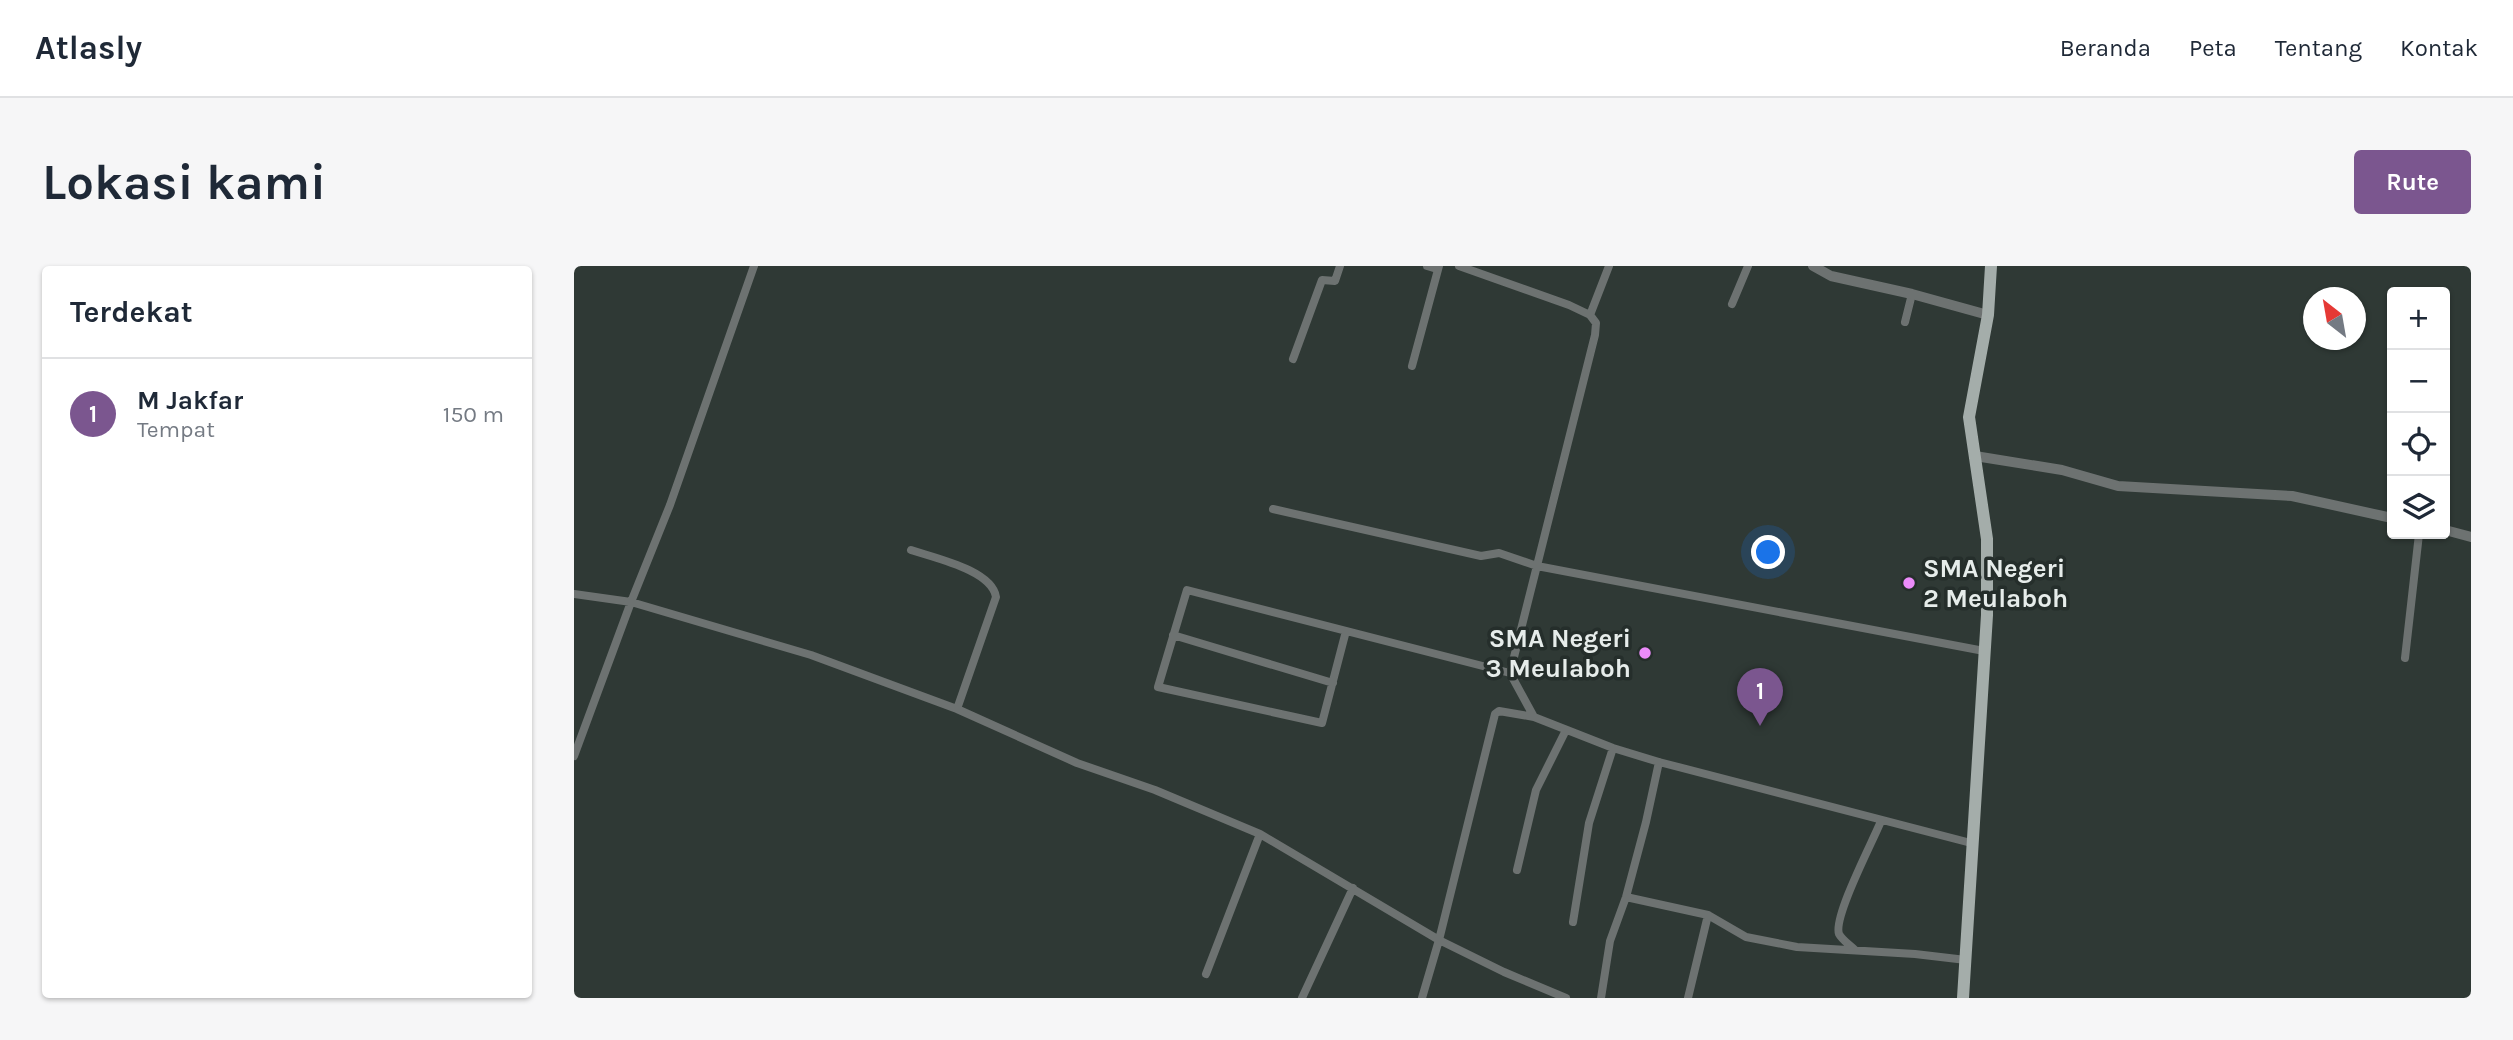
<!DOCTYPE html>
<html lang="id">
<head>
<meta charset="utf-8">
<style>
	body { margin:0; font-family:Karla,sans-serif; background:#f6f6f7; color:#1f2937 }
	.controls { position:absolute; right:21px; top:21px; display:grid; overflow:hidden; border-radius:7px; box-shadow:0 2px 5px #0004 }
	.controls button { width:63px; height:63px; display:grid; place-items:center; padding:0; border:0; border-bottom:2px solid #e0e1e3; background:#fff; color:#1f2937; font:35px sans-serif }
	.compass { position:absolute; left:1729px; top:21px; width:63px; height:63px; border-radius:50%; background:#fff; box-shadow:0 2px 5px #0004; rotate:329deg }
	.you { position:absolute; left:1195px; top:287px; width:24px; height:24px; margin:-18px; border:5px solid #fff; border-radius:50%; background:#1a73e8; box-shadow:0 0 0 10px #1a73e833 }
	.badge { display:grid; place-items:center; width:46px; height:46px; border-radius:50%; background:#7b568f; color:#fff; font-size:23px; font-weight:700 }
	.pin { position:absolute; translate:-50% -58px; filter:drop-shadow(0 2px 4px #0008) }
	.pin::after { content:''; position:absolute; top:37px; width:24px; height:21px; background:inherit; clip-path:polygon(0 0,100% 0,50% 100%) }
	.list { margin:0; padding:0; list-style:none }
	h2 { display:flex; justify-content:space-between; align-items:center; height:91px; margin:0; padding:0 28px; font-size:30px }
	h2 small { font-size:23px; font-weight:400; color:#747a83 }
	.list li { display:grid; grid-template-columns:46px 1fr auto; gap:21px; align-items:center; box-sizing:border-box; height:112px; padding:0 28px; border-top:2px solid #e0e1e3 }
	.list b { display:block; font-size:26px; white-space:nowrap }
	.list p { margin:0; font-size:23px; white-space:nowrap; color:#747a83 }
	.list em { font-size:23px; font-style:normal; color:#747a83 }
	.icon { flex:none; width:38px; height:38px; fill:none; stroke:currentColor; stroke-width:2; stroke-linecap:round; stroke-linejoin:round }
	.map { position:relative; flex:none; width:1897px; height:732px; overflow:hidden; border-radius:7px }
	header { display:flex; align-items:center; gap:42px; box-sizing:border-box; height:98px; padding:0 35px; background:#fff; border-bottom:2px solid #e0e1e3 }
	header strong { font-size:33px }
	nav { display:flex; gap:38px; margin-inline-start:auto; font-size:24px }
	.intro { display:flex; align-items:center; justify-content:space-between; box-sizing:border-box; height:168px; padding:0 42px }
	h1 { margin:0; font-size:49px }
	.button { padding:18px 32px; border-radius:7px; background:#7b568f; color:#fff; font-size:24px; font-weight:700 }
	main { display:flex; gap:42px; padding:0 42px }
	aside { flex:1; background:#fff; border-radius:7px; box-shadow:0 2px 5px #0004 }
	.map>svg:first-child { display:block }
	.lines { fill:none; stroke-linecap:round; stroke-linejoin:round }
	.minor { stroke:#6d7271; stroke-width:8 }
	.tertiary { stroke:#6d7271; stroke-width:10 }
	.primary { stroke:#a4adaa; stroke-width:12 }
	.poi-dot { fill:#ec8cfa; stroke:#252e2b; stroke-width:2.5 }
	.labels { text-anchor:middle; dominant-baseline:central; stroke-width:7; stroke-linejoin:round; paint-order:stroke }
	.poi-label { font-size:26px; font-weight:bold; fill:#e6ecea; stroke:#252e2b; text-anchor:start }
</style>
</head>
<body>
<header>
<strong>Atlasly</strong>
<nav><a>Beranda</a><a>Peta</a><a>Tentang</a><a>Kontak</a></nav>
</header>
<div class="intro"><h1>Lokasi kami</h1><a class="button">Rute</a></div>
<main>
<aside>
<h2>Terdekat<small></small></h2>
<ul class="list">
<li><span class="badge">1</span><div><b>M Jakfar</b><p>Tempat</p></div><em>150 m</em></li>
</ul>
</aside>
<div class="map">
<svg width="1897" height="732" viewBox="0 0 1897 732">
	<rect width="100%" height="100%" fill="#2f3935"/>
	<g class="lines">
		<!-- minor -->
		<path class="minor" d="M853 0 863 3
			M885 0 995 39 1016 49
			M1158 38 1174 0
			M1331 56 1338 28
			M719 93 748 14 761 15 766 0
			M838 100 865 0
			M699 243 907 290 925 287 963 300 1410 385
			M337 284C360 292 418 304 422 331L383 443
			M0 328 57 336 237 389 383 443 503 497 581 524 686 568 865 674 930 706 992 732
			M772 365 748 457 584 421 613 324 936 407 960 451 1039 482 1085 496 1397 577
			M599 369 759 417
			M1831 392 1845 268
			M936 407 1021 69 1022 57 1016 49 1035 0
			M0 490 57 336 96 239 180 0
			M943 604 962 524 992 464
			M1052 631 1134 649 1172 671 1223 681 1341 688 1392 694
			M999 656 1015 557 1039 482
			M1281 684C1276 679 1268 674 1265 668 1259 651 1299 575 1307 555
			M632 708 686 568
			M728 732 779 622
			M848 732 865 674 921 448 925 445 960 451
			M1027 732 1036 675 1052 631 1072 556 1085 496
			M1114 732 1134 649"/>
		<!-- tertiary -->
		<path class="tertiary" d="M1239 0 1257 10 1338 28 1414 49
			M1401 190 1488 204 1544 220 1718 230 1818 252
			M1871 264 1897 271"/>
		<!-- primary -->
		<path class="primary" d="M1389 732 1413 349V273L1395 151 1414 49 1417 0"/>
	</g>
	<!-- markers -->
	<g class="poi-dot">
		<circle cx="1335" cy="317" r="7"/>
		<circle cx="1071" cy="387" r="7"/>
	</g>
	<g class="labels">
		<!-- poi labels -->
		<g class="poi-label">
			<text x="1349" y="302">SMA Negeri<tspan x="1349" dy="30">2 Meulaboh</tspan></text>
			<text x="1057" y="372" text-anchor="end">SMA Negeri<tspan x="1057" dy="30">3 Meulaboh</tspan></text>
		</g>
	</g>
</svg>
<div class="controls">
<button>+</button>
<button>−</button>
<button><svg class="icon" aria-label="locate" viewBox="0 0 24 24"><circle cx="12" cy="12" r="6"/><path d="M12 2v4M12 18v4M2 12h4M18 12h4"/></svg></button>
<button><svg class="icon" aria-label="layers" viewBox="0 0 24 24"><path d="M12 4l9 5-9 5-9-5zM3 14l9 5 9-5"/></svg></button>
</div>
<svg class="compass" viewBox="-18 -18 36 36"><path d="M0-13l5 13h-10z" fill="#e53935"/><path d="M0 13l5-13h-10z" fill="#747a83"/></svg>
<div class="you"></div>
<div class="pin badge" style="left:1186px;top:460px">1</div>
</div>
</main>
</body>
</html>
